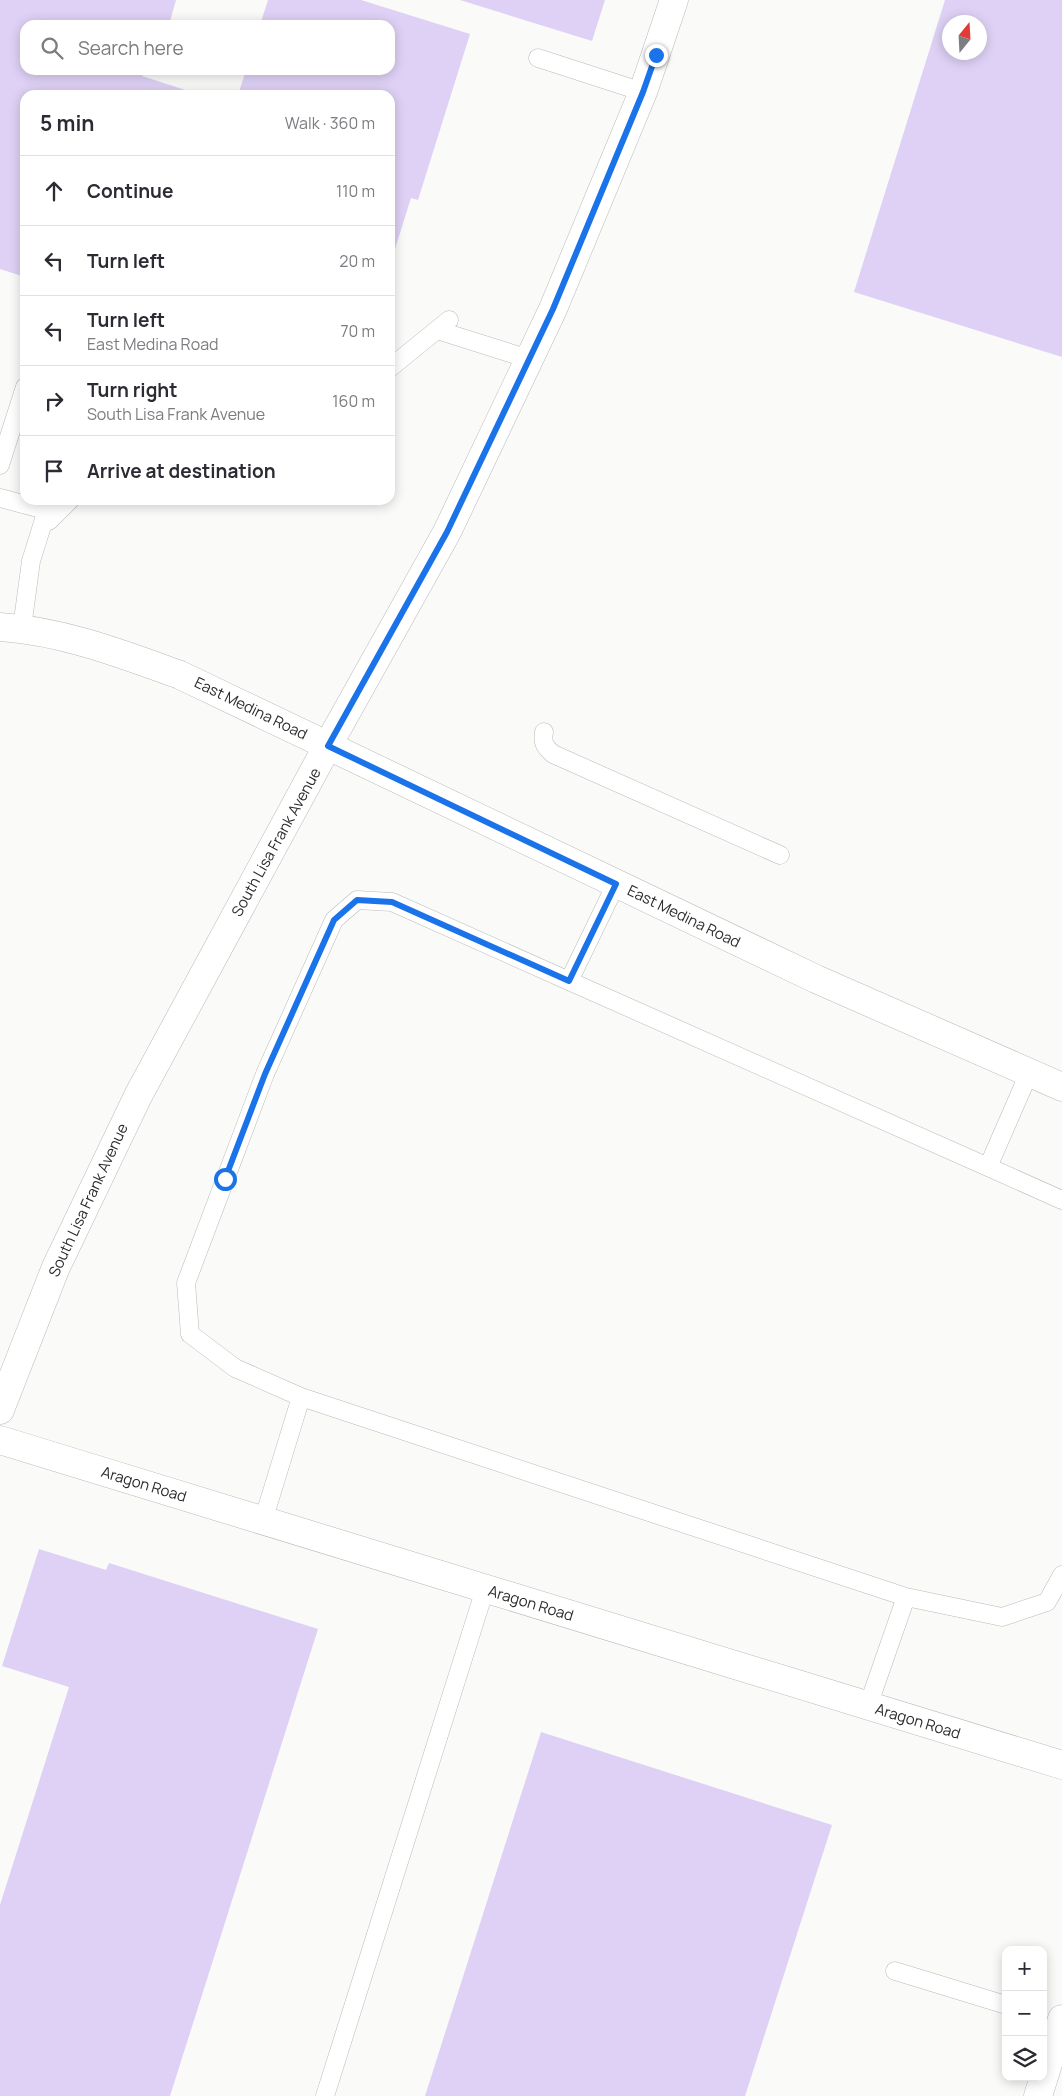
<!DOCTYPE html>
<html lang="en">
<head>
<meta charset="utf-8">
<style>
	body { margin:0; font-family:Manrope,sans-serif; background:#f7f7f7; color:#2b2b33 }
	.controls { position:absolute; right:15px; bottom:15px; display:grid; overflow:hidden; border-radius:10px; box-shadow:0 2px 12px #0003 }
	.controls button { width:45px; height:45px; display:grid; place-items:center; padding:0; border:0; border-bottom:1px solid #e1e1e2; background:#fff; color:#2b2b33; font:25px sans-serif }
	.compass { position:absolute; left:942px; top:15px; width:45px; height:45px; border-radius:50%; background:#fff; box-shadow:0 2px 12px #0003; rotate:18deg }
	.stop { position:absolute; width:15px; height:15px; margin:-11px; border:4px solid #1a73e8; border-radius:50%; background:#fff }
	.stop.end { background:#1a73e8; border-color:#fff; box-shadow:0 1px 5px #0008 }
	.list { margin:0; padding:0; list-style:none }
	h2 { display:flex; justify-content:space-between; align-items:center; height:65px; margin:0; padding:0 20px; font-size:21px }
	h2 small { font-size:16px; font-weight:400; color:#7c7c81 }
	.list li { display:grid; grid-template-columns:32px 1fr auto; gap:15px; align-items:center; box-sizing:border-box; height:70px; padding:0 20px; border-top:1px solid #e1e1e2 }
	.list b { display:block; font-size:19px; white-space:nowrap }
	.list p { margin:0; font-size:16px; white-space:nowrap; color:#7c7c81 }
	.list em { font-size:16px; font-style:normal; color:#7c7c81 }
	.icon { flex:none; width:28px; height:28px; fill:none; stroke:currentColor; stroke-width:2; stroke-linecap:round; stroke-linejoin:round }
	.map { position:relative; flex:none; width:1062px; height:2096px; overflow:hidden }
	.search { position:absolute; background:#fff; box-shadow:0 2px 12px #0003; left:20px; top:20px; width:375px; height:55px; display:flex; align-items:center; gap:12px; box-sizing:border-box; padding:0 18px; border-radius:15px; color:#7c7c81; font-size:19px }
	.panel { position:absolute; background:#fff; box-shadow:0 2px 12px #0003; left:20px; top:90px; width:375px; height:415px; border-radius:15px }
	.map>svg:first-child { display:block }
	.building { fill:#ded1f5; fill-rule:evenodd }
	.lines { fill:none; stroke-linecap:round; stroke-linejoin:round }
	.service-casing { stroke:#babbb8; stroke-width:19 }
	.minor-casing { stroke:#babbb8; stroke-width:29 }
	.service { stroke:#fff; stroke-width:18 }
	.minor { stroke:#fff; stroke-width:28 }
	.route { stroke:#1a73e8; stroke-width:6 }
	.labels { text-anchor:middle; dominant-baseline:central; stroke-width:4; stroke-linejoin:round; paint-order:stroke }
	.street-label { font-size:15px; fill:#2c2c2b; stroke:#fff }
</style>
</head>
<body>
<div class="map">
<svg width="1062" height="2096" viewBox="0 0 1062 2096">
	<rect width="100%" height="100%" fill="#fafbf8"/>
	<!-- building -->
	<path class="building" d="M0 0H176L169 25H25V70H144L142 76 201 95H25V277L0 269Z
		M268 0H361L470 34 418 200 411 198 390 265V95H238L246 70H390V25H260Z
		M460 0H605L592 41Z
		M945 0H1062V357L854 292ZM950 22H980V52H950Z
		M39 1549 106 1570 109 1563 318 1629 170 2096H0V1905L69 1687 2 1666Z
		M541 1732 832 1825 745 2096H425Z"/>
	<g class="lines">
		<!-- service casing -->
		<g class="service-casing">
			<path id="service" d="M538 58 643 92
				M437 330 529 359
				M390 368 449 320
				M0 465 25 387
				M0 498 57 513
				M49 521 70 500
				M22 628 31 561 50 500
				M544 732C542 743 545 747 553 754L780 855
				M616 884 569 981 988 1167 1029 1073
				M569 981 392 902 357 900 334 920 265 1074 186 1283 190 1334 235 1368 301 1397 906 1597 1002 1617 1047 1602 1062 1575
				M988 1167 1062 1200
				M263 1521 301 1397
				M868 1706 906 1597
				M895 1971 1006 2005
				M325 2096 485 1589"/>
		</g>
		<!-- minor casing -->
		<g class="minor-casing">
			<path id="minor" d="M0 627C62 631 122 654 180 675L816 979 1062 1087
				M0 1410 56 1267 139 1094 328 745 447 532 553 309 643 92 674 0
				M0 1440 1062 1765
				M1038 2096 1062 2019"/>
		</g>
		<!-- service -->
		<use href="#service" class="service"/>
		<!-- minor -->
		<use href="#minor" class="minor"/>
	</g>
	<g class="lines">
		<!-- route -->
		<path class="route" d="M225 1179 265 1074 334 920 357 900 392 902 569 981 616 884 328 746 447 532 553 309 643 92 656 55"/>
	</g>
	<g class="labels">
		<!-- street labels -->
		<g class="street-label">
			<text transform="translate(251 708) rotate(26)">East Medina Road</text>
			<text transform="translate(276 842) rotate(-61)">South Lisa Frank Avenue</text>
			<text transform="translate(684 916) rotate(26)">East Medina Road</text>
			<text transform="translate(88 1200) rotate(-65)">South Lisa Frank Avenue</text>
			<text transform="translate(144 1484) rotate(17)">Aragon Road</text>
			<text transform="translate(531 1603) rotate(17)">Aragon Road</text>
			<text transform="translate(918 1721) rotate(17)">Aragon Road</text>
		</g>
	</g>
</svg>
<div class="controls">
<button>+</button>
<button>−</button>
<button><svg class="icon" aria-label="layers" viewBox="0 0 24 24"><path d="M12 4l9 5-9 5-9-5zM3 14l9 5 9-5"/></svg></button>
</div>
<svg class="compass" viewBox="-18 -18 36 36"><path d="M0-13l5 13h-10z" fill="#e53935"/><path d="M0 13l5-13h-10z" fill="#7c7c81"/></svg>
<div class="stop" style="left:225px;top:1179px"></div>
<div class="stop end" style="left:656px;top:55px"></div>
<div class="search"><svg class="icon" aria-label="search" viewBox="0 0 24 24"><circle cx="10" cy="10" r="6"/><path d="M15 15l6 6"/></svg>Search here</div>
<section class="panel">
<h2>5 min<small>Walk · 360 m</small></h2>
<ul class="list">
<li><svg class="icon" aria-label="ahead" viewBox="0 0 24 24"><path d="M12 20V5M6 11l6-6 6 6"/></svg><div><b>Continue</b></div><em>110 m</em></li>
<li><svg class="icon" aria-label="left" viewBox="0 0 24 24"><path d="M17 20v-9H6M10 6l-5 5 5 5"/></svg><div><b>Turn left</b></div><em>20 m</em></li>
<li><svg class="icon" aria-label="left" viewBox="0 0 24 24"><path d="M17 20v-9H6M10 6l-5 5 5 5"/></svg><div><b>Turn left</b><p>East Medina Road</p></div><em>70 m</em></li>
<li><svg class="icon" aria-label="right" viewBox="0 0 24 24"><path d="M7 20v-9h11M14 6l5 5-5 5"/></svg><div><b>Turn right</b><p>South Lisa Frank Avenue</p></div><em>160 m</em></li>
<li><svg class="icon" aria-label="arrive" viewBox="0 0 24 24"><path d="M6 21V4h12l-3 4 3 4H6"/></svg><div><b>Arrive at destination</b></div></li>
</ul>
</section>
</div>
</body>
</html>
